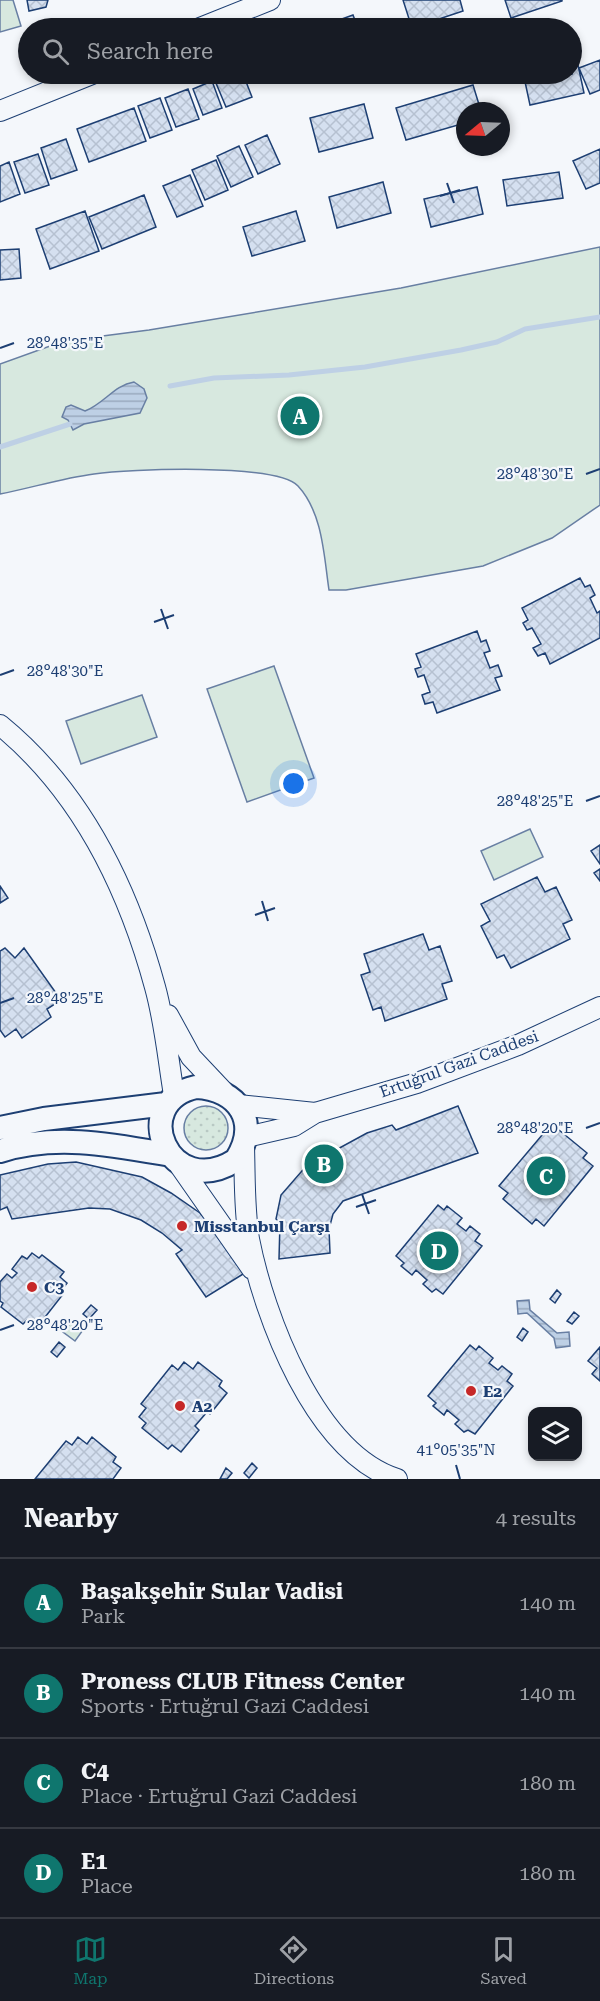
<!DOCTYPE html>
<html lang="en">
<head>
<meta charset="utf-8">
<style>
	body { margin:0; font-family:"Roboto Serif",serif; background:#20242c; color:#f1f3f6 }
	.controls { position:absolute; right:18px; bottom:18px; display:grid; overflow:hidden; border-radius:12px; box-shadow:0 3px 9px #0003 }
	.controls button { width:54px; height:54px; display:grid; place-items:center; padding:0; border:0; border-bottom:2px solid #363941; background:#171b24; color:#f1f3f6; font:30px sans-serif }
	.compass { position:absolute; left:456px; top:102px; width:54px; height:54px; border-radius:50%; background:#171b24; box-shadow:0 3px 9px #0003; rotate:251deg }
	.you { position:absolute; left:294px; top:784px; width:21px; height:21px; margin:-15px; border:4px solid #fff; border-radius:50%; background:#1a73e8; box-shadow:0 0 0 9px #1a73e833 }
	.badge { display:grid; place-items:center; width:39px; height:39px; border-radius:50%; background:#0f766e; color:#fff; font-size:20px; font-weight:700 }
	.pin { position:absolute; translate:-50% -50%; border:3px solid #fff; box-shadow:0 2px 6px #0006 }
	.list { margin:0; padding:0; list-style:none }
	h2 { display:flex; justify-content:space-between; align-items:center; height:78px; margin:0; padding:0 24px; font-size:26px }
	h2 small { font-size:20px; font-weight:400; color:#9ea1a6 }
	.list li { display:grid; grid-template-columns:39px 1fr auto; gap:18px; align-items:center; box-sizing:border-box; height:90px; padding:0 24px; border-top:2px solid #363941 }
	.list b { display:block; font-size:22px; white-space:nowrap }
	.list p { margin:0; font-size:20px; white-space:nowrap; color:#9ea1a6 }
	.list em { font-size:20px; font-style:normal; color:#9ea1a6 }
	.icon { flex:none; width:33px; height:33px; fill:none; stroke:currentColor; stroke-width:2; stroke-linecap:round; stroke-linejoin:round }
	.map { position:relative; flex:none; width:600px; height:1479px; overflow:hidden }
	.search { position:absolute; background:#171b24; box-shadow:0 3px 9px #0003; left:18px; right:18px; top:18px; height:66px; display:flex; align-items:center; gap:15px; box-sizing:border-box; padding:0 21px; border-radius:33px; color:#9ea1a6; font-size:22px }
	.sheet { height:438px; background:#171b24 }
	nav { display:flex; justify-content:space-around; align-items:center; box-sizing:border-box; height:84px; border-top:2px solid #363941; background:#171b24; font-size:16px; color:#9ea1a6 }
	nav a { display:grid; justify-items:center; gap:3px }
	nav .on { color:#0f766e }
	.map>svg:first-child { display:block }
	.grass { fill:url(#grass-dots); stroke:#687fa3; stroke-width:1.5 }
	.park { fill:#d7e8df; stroke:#687fa3; stroke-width:1.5 }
	.water { fill:url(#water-rules); stroke:#687fa3; stroke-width:1.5 }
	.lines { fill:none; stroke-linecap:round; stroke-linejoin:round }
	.stream { stroke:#bed0e5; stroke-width:5 }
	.building { fill:url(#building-cross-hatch); stroke:#1d3f73; stroke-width:1.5 }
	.tertiary-casing { stroke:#1d3f73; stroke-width:22 }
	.secondary-casing { stroke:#1d3f73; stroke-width:26 }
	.tertiary { stroke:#f4f7fb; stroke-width:20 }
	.secondary { stroke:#f4f7fb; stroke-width:22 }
	.ticks { fill:none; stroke:#1d3f73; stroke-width:2 }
	.poi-dot { fill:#c62828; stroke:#f4f7fb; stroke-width:2 }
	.labels { text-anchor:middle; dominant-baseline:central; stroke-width:4.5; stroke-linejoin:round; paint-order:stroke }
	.street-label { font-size:16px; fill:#1d3f73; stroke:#f4f7fb }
	.poi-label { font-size:16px; font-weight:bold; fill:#1d3f73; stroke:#f4f7fb; text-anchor:start }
	.ticks-label { font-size:15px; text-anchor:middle; fill:#1d3f73; stroke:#f4f7fb; stroke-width:4.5; stroke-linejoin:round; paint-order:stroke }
</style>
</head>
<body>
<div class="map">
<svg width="600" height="1479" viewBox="0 0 600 1479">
	<defs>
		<pattern id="grass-dots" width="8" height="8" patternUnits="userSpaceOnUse" patternTransform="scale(1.5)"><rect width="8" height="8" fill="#d7e8df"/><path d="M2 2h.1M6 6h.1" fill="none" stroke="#b8c8c3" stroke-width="1.8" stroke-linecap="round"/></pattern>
		<pattern id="water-rules" width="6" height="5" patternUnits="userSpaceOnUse" patternTransform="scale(1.5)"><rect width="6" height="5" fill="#bed0e5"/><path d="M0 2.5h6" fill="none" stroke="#9aaabe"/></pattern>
		<pattern id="building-cross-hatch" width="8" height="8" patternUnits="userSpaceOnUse" patternTransform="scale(1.5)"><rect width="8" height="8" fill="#d5e0f0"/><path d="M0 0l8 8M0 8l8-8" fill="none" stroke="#b6c1d1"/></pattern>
	</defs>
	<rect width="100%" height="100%" fill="#f4f7fb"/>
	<!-- grass -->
	<path class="grass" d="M184 1128a22 22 0 1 1 44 0a22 22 0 1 1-44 0Z"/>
	<!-- park -->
	<path class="park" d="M0 0H13L21 26 0 32Z
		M600 247V505L552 538 483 566 346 590H329C324 557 323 513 298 486 277 463 128 469 94 474 63 478 31 488 0 494V364L64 341 149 330 401 288Z
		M274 666 314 778 247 802 207 689Z
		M142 695 157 737 81 764 66 721Z
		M530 829 543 857 494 880 481 851Z
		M72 1321 83 1330 75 1341 63 1332Z"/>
	<!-- water -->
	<path class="water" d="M134 382 144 389 147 398 140 413 84 424 73 430 68 420 62 417 66 407 71 405 85 411C104 404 114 385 134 382Z
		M529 1300 530 1310 557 1333 569 1332 570 1346 556 1348 554 1338 527 1313 518 1314 517 1301Z"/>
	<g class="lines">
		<!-- stream -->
		<path class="stream" d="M170 386 214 378 289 375 365 367 461 350 497 342 525 329 600 317
			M0 447 70 424"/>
	</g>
	<!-- building -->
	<path class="building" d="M27 0H48L46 7 29 11Z
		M403 0H460L463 11 412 28Z
		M505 0H562V1L511 18Z
		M353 15 358 28H330L328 24Z
		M600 60V90L590 94 579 68Z
		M578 65 584 93 530 105 524 77 539 74H572V67Z
		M219 74H243L252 97 226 107 213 76Z
		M212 81 222 108 203 115 193 89Z
		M473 85 481 111H465V123L406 140 396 108Z
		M188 89 199 119 176 127 165 98Z
		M160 98 172 130 150 138 138 106Z
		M364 104 373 138 319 152 310 118Z
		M134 108 146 141 89 162 77 129Z
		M267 135 280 164 258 174 245 145Z
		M66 139 77 170 51 179 41 148Z
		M239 146 253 177 231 187 217 156Z
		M600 149V183L586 189 573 161Z
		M38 154 49 185 25 193 14 162Z
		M216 160 228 190 205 200 192 170Z
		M9 162 20 194 0 202V166Z
		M559 172 563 198 507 206 503 180Z
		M190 175 203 206 177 217 163 186Z
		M383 182 391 213 337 228 329 197Z
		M477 187 483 214 431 227 424 199Z
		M144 195 156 227 102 249 89 217Z
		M85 211 99 251 50 269 36 229Z
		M296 211 305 241 252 256 243 227Z
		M19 249 21 278 0 280V250Z
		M580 578 585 587 590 585 595 595 590 598 597 613 600 611V638L550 664 545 653 538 656 533 648 541 644 532 628 527 630 523 623 528 620 522 608Z
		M477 631 481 642 486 640 490 651 484 653 490 668 498 665 502 676 495 678 500 690 437 713 433 702 425 704 422 695 430 692 424 675 418 677 415 669 421 667 416 654Z
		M600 845V864L591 851Z
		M600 869V881L594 873Z
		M537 877 545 892 556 887 572 920 563 924 570 939 511 968 504 955 497 958 481 926 490 921 481 904Z
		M0 886 8 898 0 903Z
		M423 934 429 950 440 946 452 981 442 984 447 999 385 1021 381 1007 373 1010 361 975 370 972 364 954Z
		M5 948 15 958 24 948 61 1000 47 1009 51 1017 22 1038 16 1029 5 1037 0 1030V951Z
		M458 1106 478 1153 343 1201 333 1214 329 1229 330 1253 279 1259 280 1222 276 1219 281 1195 308 1164 321 1154 323 1157 367 1133 392 1125 396 1130Z
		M548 1128 554 1132 559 1130 587 1153 583 1158 593 1166 544 1226 536 1219 532 1224 503 1199 508 1193 499 1186Z
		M76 1162 142 1177 171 1193 200 1213 248 1271 206 1297 176 1254 182 1250 162 1233 141 1220 110 1209 89 1208 12 1219 7 1207 0 1210V1175L48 1164Z
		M438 1205 444 1210 447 1206 462 1218 457 1224 466 1231 470 1226 480 1234 475 1241 482 1246 443 1294 436 1289 432 1292 423 1284 427 1280 416 1270 412 1275 401 1266 404 1263 396 1256Z
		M32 1253 39 1258 42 1255 64 1272 60 1277 67 1283 61 1291 64 1293 42 1321 38 1319 33 1325 27 1320 23 1324 1 1307 3 1303 0 1301V1282L7 1274 12 1278 17 1273 12 1269 22 1256 27 1259Z
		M557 1290 561 1294 555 1303 550 1299Z
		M91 1305 97 1310 89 1319 83 1314Z
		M574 1312 579 1316 572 1324 567 1321Z
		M523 1328 528 1332 522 1341 517 1337Z
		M59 1342 65 1347 57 1357 51 1352Z
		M470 1345 476 1350 479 1346 493 1358 489 1363 498 1370 502 1366 512 1374 507 1381 513 1386 475 1434 468 1430 464 1432 455 1424 459 1420 447 1410 444 1415 433 1406 436 1403 428 1396Z
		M600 1347V1381L592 1374 597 1368 588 1361Z
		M184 1362 193 1369 198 1362 222 1381 219 1386 227 1393 210 1414 207 1412 195 1426 199 1430 181 1452 172 1445 168 1449 142 1428 146 1423 139 1417 146 1408 141 1404 172 1365 178 1370Z
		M78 1437 87 1444 92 1437 116 1457 113 1462 121 1468 113 1479H35L66 1441 72 1445Z
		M252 1463 257 1468 249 1478 244 1473Z
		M226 1468 232 1473 227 1479H220Z"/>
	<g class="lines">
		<!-- tertiary casing -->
		<g class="tertiary-casing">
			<path id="tertiary" d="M200 28 270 0
				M0 111 92 74
				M0 725C81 791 128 888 155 987 165 1023 168 1059 174 1095
				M168 1015 191 1057 224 1092
				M238 1105 315 1113
				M246 1137 294 1126 315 1113 417 1083 518 1045 600 1007
				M244 1147C245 1177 244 1209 249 1239 264 1316 315 1453 397 1479
				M180 1166 252 1269"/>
		</g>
		<!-- secondary casing -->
		<g class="secondary-casing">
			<path id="secondary" d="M196 1087C239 1089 260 1122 236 1160 169 1203 127 1102 196 1087Z
				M0 1128 44 1119 166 1104
				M0 1151C56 1133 114 1145 171 1155"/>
		</g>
		<!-- tertiary -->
		<use href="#tertiary" class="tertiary"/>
		<!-- secondary -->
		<use href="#secondary" class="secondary"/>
	</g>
	<!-- ticks -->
	<path class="ticks" d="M447 183 454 203M440 196 460 190M0 348 14 343M586 474 600 469M161 609 168 629M154 622 174 615M0 675 14 670M586 801 600 796M262 901 268 921M255 915 275 908M0 1003 14 998M586 1128 600 1123M362 1194 369 1214M356 1207 376 1200M0 1330 14 1325M456 1465 460 1479"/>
	<!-- markers -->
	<g class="poi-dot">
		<circle cx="182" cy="1226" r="6"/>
		<circle cx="32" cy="1287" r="6"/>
		<circle cx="471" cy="1391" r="6"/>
		<circle cx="180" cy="1406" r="6"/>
	</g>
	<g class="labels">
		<!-- street labels -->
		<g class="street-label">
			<text transform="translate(459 1064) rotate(-20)">Ertuğrul Gazi Caddesi</text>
		</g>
		<!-- poi labels -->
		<g class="poi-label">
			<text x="194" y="1226">Misstanbul Çarşı</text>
			<text x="44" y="1287">C3</text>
			<text x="483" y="1391">E2</text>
			<text x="192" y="1406">A2</text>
		</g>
	</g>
	<g class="ticks-label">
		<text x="65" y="348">28°48'35"E</text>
		<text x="535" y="479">28°48'30"E</text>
		<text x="65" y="676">28°48'30"E</text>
		<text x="535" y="806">28°48'25"E</text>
		<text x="65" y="1003">28°48'25"E</text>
		<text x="535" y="1133">28°48'20"E</text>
		<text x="65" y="1330">28°48'20"E</text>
		<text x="456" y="1455">41°05'35"N</text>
	</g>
</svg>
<div class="controls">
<button><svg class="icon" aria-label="layers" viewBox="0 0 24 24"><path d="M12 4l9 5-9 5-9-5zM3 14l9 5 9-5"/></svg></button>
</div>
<svg class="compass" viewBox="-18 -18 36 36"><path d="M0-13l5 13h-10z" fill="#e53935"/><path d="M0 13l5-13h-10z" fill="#9ea1a6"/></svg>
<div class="you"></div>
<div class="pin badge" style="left:300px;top:416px">A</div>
<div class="pin badge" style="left:324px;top:1164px">B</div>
<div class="pin badge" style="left:546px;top:1176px">C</div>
<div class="pin badge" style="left:439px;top:1251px">D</div>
<div class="search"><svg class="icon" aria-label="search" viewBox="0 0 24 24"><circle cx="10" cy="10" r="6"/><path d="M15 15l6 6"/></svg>Search here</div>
</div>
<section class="sheet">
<h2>Nearby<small>4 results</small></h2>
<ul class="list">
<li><span class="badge">A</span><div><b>Başakşehir Sular Vadisi</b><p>Park</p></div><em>140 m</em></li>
<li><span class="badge">B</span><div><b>Proness CLUB Fitness Center</b><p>Sports · Ertuğrul Gazi Caddesi</p></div><em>140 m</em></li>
<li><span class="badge">C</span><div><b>C4</b><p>Place · Ertuğrul Gazi Caddesi</p></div><em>180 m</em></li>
<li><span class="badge">D</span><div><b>E1</b><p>Place</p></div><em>180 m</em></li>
</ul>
</section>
<nav>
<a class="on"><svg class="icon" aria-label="map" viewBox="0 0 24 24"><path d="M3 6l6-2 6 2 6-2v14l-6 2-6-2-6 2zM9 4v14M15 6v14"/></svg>Map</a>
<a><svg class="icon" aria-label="directions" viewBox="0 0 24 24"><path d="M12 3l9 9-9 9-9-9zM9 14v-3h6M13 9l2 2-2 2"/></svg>Directions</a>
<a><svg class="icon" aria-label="saved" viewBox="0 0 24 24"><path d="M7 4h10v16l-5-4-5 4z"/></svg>Saved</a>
</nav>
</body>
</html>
